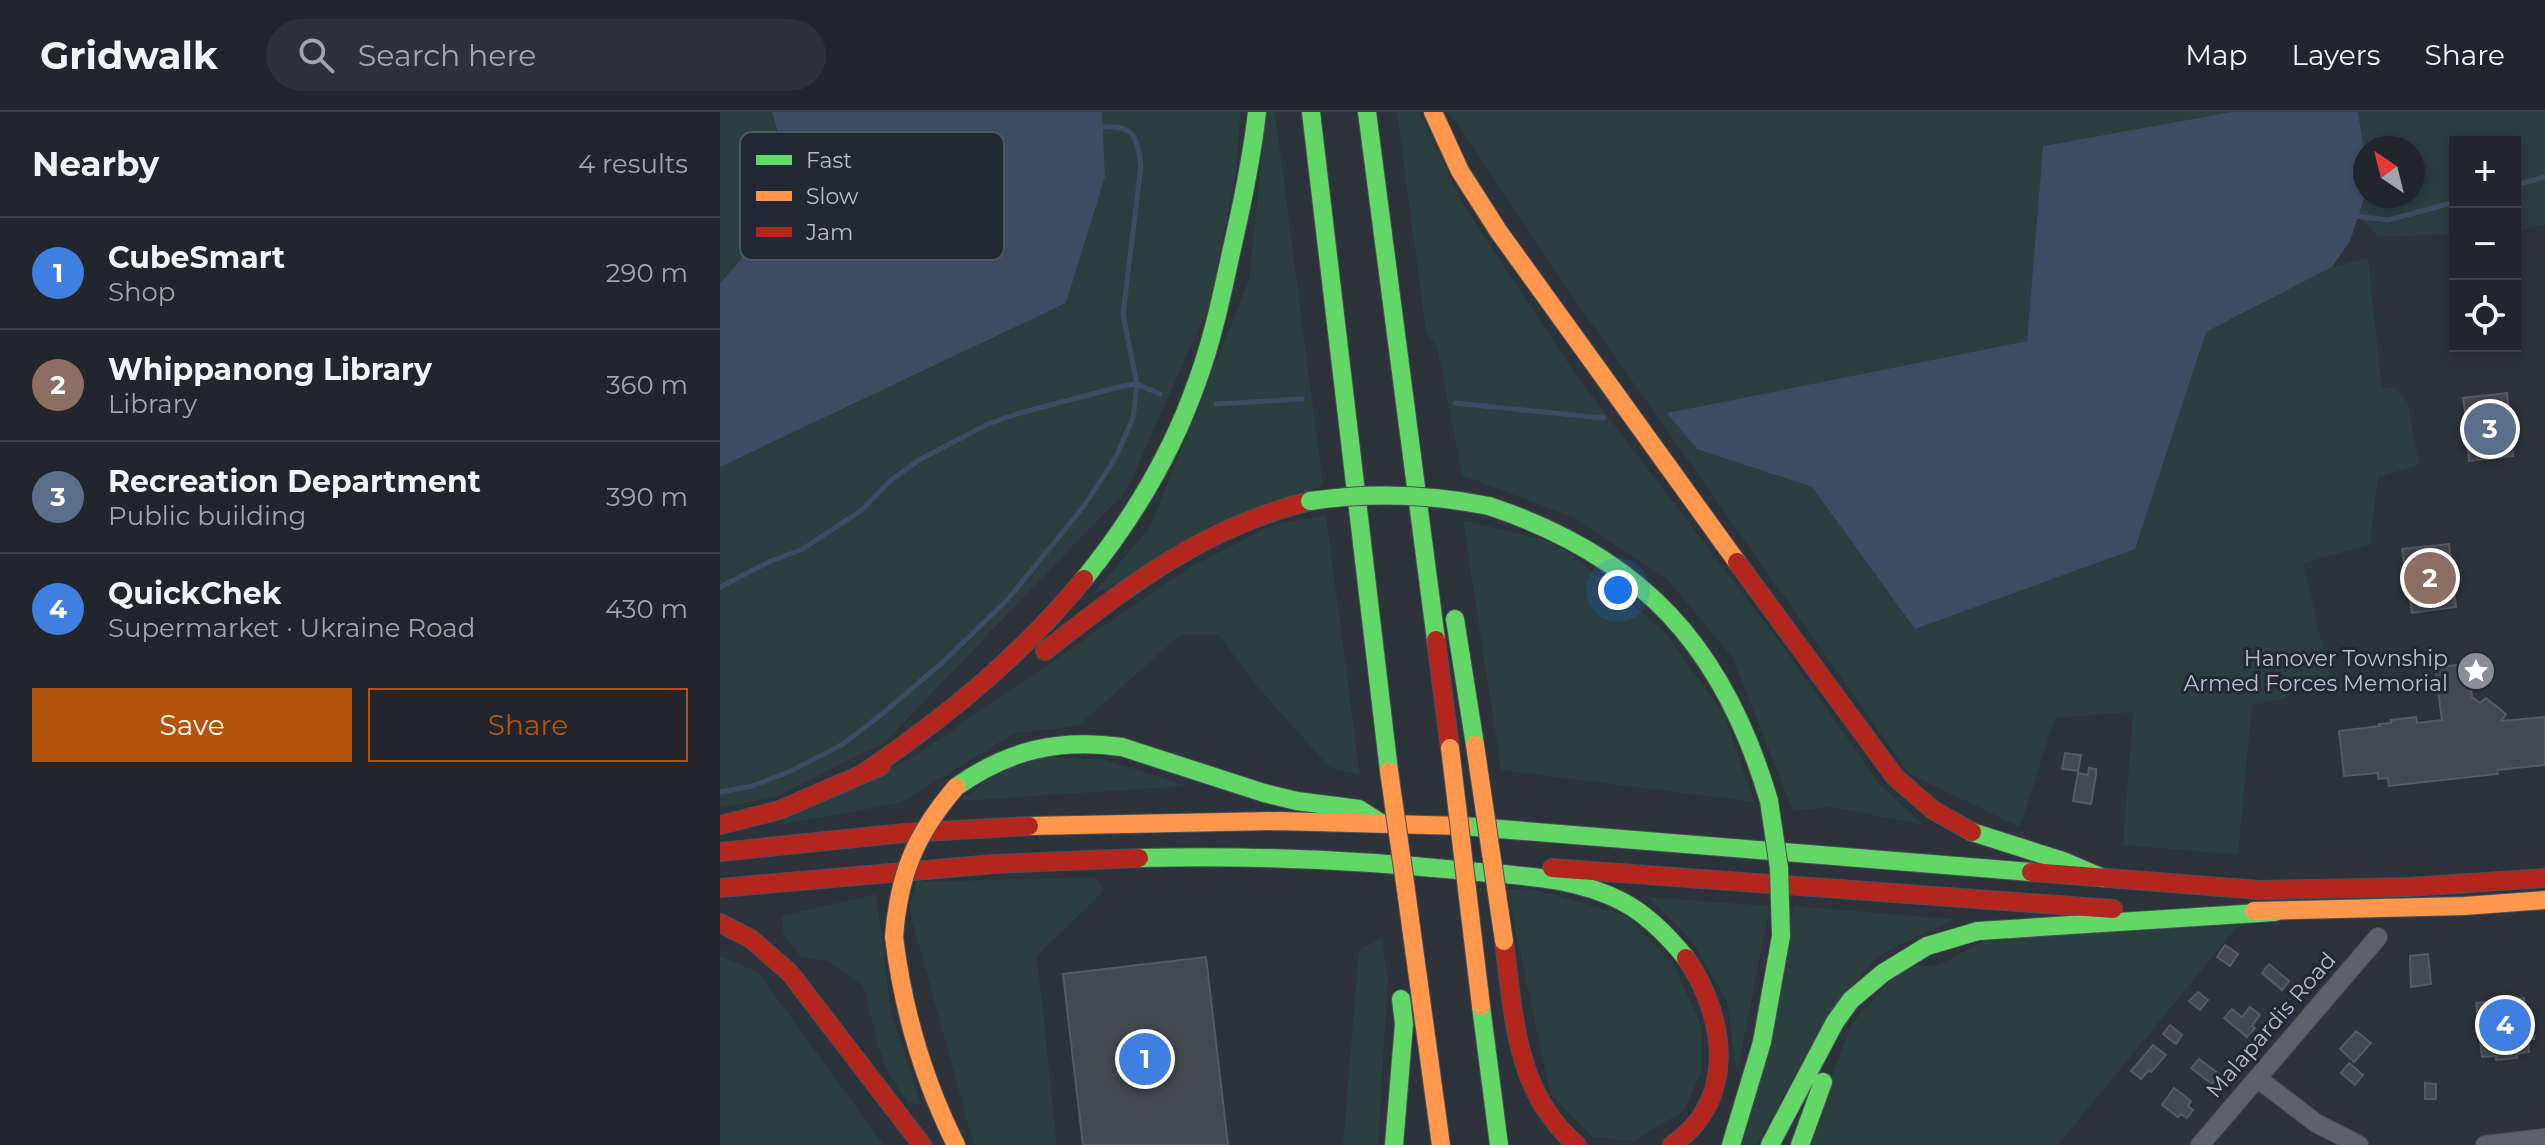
<!DOCTYPE html>
<html lang="en">
<head>
<meta charset="utf-8">
<style>
	body { margin:0; font-family:Montserrat,sans-serif; background:#2e3238; color:#f1f3f6 }
	.controls { position:absolute; right:24px; top:24px; display:grid; overflow:hidden; border-radius:0px; box-shadow:0 4px 12px #0003 }
	.controls button { width:72px; height:72px; display:grid; place-items:center; padding:0; border:0; border-bottom:2px solid #3f4348; background:#22262c; color:#f1f3f6; font:40px sans-serif }
	.compass { position:absolute; left:1633px; top:24px; width:72px; height:72px; border-radius:50%; background:#22262c; box-shadow:0 4px 12px #0003; rotate:325deg }
	.you { position:absolute; left:898px; top:478px; width:28px; height:28px; margin:-20px; border:6px solid #fff; border-radius:50%; background:#1a73e8; box-shadow:0 0 0 12px #1a73e833 }
	.badge { display:grid; place-items:center; width:52px; height:52px; border-radius:50%; background:#b45309; color:#fff; font-size:26px; font-weight:700 }
	.pin { position:absolute; translate:-50% -50%; border:4px solid #fff; box-shadow:0 2px 8px #0006 }
	.list { margin:0; padding:0; list-style:none }
	h2 { display:flex; justify-content:space-between; align-items:center; height:104px; margin:0; padding:0 32px; font-size:34px }
	h2 small { font-size:26px; font-weight:400; color:#a2a5a9 }
	.list li { display:grid; grid-template-columns:52px 1fr auto; gap:24px; align-items:center; box-sizing:border-box; height:112px; padding:0 32px; border-top:2px solid #3f4348 }
	.list b { display:block; font-size:30px; white-space:nowrap }
	.list p { margin:0; font-size:26px; white-space:nowrap; color:#a2a5a9 }
	.list em { font-size:26px; font-style:normal; color:#a2a5a9 }
	.actions { display:flex; gap:16px; padding:24px 32px }
	.actions a { flex:1; padding:18px 0; border:2px solid #b45309; border-radius:0px; text-align:center; font-size:28px; color:#b45309 }
	.actions .main { background:#b45309; color:#fff }
	.icon { flex:none; width:44px; height:44px; fill:none; stroke:currentColor; stroke-width:2; stroke-linecap:round; stroke-linejoin:round }
	.map { position:relative; flex:none; width:1825px; height:1033px; overflow:hidden }
	header { display:flex; align-items:center; gap:48px; box-sizing:border-box; height:112px; padding:0 40px; background:#22262c; border-bottom:2px solid #3f4348 }
	header strong { font-size:38px }
	nav { display:flex; gap:44px; margin-inline-start:auto; font-size:28px }
	.search { width:560px; height:72px; background:#2e3238; display:flex; align-items:center; gap:20px; box-sizing:border-box; padding:0 28px; border-radius:44px; color:#a2a5a9; font-size:30px }
	main { display:flex }
	aside { flex:1; background:#22262c }
	.map>svg:first-child { display:block }
	.green { fill:#2b3e40 }
	.water { fill:#3e4c63 }
	.lines { fill:none; stroke-linecap:round; stroke-linejoin:round }
	.stream { stroke:#3e4c63; stroke-width:5 }
	.building { fill:#44494f; stroke:#565a61; stroke-width:2 }
	.street-casing { stroke:#4b4f55; stroke-width:20 }
	.fast-casing { stroke:#4b4f57; stroke-width:20 }
	.slow-casing { stroke:#4b4f57; stroke-width:20 }
	.jam-casing { stroke:#4b4f57; stroke-width:20 }
	.street { stroke:#5e6168; stroke-width:18 }
	.fast { stroke:#63d668; stroke-width:18 }
	.slow { stroke:#ff974d; stroke-width:18 }
	.jam { stroke:#b3261e; stroke-width:18 }
	.fast-bridge-casing { stroke:#4a4f55; stroke-width:20; stroke-linecap:butt }
	.slow-bridge-casing { stroke:#4a4f55; stroke-width:20; stroke-linecap:butt }
	.fast-bridge { stroke:#63d668; stroke-width:18 }
	.slow-bridge { stroke:#ff974d; stroke-width:18 }
	.labels { text-anchor:middle; dominant-baseline:central; stroke-width:6; stroke-linejoin:round; paint-order:stroke }
	.poi-label { font-size:22px; fill:#b9bfca; stroke:#212935; text-anchor:end }
	.street-label { font-size:22px; fill:#b9bfca; stroke:#212935 }
	.key { fill:#212935; stroke:#4f5662; stroke-width:2 }
	.key-label { font-size:22px; fill:#b9bfca }
</style>
</head>
<body>
<header>
<strong>Gridwalk</strong>
<div class="search"><svg class="icon" aria-label="search" viewBox="0 0 24 24"><circle cx="10" cy="10" r="6"/><path d="M15 15l6 6"/></svg>Search here</div>
<nav><a>Map</a><a>Layers</a><a>Share</a></nav>
</header>
<main>
<aside>
<h2>Nearby<small>4 results</small></h2>
<ul class="list">
<li><span class="badge" style="background:#3f7fe0">1</span><div><b>CubeSmart</b><p>Shop</p></div><em>290 m</em></li>
<li><span class="badge" style="background:#8d6e63">2</span><div><b>Whippanong Library</b><p>Library</p></div><em>360 m</em></li>
<li><span class="badge" style="background:#5c6f8a">3</span><div><b>Recreation Department</b><p>Public building</p></div><em>390 m</em></li>
<li><span class="badge" style="background:#3f7fe0">4</span><div><b>QuickChek</b><p>Supermarket · Ukraine Road</p></div><em>430 m</em></li>
</ul>
<div class="actions"><a class="main">Save</a><a>Share</a></div>
</aside>
<div class="map">
<svg width="1825" height="1033" viewBox="0 0 1825 1033">
	<rect width="100%" height="100%" fill="#2d333a"/>
	<!-- green -->
	<path class="green" d="M0 0H52L60 27 54 83 30 136 0 172Z
		M382 0H520L517 55 490 191 407 378 165 630 56 685 0 696V355L346 191 385 65Z
		M546 0H555L603 373 372 483 430 415 529 168Z
		M677 0H699L746 97 854 260 1062 533 1160 673 1204 713 1111 695 1073 699 1012 545 946 466 852 405 742 363 717 235 706 220Z
		M727 0H1512L1323 34 1307 229 948 301 977 337 1092 375 1195 517 1414 437 1486 220 1612 155 1648 146 1662 276 1675 275 1688 291 1699 353 1658 365 1650 433 1583 451 1611 570 1584 574 1564 587 1532 593 1518 743 1403 733 1413 600 1335 606 1300 715 1189 662 843 171 737 11Z
		M1638 0H1825V113L1795 119V30H1735V122L1659 125 1638 104 1645 84H1693V36H1645V45Z
		M606 403 640 663 609 655 535 572 499 523H460L358 614 295 621 180 691 52 714 195 644 468 456 553 413Z
		M743 408 837 431 944 519 1004 602 1034 690 781 658Z
		M326 645 383 647 468 674 241 689 283 654Z
		M375 765 384 779 317 844 337 1033H254L189 797 196 770Z
		M810 776 905 803 954 852 982 916V958L964 999 913 1029 872 1025 830 981 787 778Z
		M156 782 171 899 201 992 188 991 164 954 142 871 107 849 81 845 63 821 62 804Z
		M928 785 1050 794 1017 962 1007 889 971 828Z
		M1074 794 1235 807 1158 844 1106 906 1037 1033H1022Z
		M1518 814 1338 1033H1085L1132 911 1183 855 1220 853 1271 824Z
		M662 827 668 867 658 1033H623L639 837Z
		M0 844 38 860 164 1033H0Z"/>
	<!-- water -->
	<path class="water" d="M52 0H382L385 65 346 191 0 355V172L30 136 54 83 60 27Z
		M1512 0H1638L1645 45V84L1630 129 1612 155 1486 220 1415 437 1195 517 1092 375 977 337 947 301 1307 229 1323 34Z"/>
	<g class="lines">
		<!-- stream -->
		<path class="stream" d="M1795 73 1825 65
			M1634 104 1668 108 1735 90
			M735 291 883 306
			M496 292 582 287
			M0 475 51 449 81 438 142 398 170 369 199 348 268 312 300 301 403 274 417 272 440 282
			M0 680 32 674 71 659 123 632 162 602 223 550 288 487 364 394 396 345 413 306 417 272 403 202 421 54C417 26 415 12 383 15"/>
	</g>
	<!-- building -->
	<path class="building" d="M1787 281 1793 344 1749 349 1748 338H1751L1743 286Z
		M1729 432 1736 495 1692 501 1682 437Z
		M1748 552 1752 585 1760 591 1766 586 1786 602 1781 609 1825 605V653L1777 658 1778 662 1669 674 1668 666 1658 667V661L1624 664 1619 619 1660 614 1659 612 1671 611V608L1696 605 1697 611 1722 608 1715 555Z
		M1345 641 1361 643 1358 659 1342 657Z
		M1369 656 1376 657V663L1371 692 1353 689 1358 661 1368 663Z
		M1505 833 1518 842 1510 854 1497 845Z
		M1708 842 1711 872 1691 875 1690 844Z
		M486 845 508 1033H363L343 862Z
		M1549 852 1569 869 1562 878 1542 861Z
		M1478 880 1488 888 1480 898 1469 889Z
		M1804 886 1805 900 1811 899 1814 927H1808L1809 940 1797 942V946L1776 948V944L1762 945 1756 891Z
		M1530 895 1540 903 1532 914 1535 916 1527 925 1504 906 1512 897 1522 905Z
		M1450 913 1462 923 1456 932 1443 922Z
		M1636 919 1651 931 1634 950 1620 937Z
		M1433 933 1446 943 1431 960 1429 958 1421 967 1411 959Z
		M1479 947 1499 962 1492 972 1471 956Z
		M1629 951 1643 963 1635 973 1621 961Z
		M1705 971 1716 972V987H1705Z
		M1454 976 1471 989 1468 994 1473 998 1467 1006 1461 1002 1458 1005 1442 993Z"/>
	<g class="lines">
		<!-- street casing -->
		<g class="street-casing">
			<path id="street" d="M1537 966 1596 1011 1639 1033
				M1480 1033 1658 825
				M1765 1033 1825 1026"/>
		</g>
		<!-- fast casing -->
		<g class="fast-casing">
			<path id="fast" d="M591 0 669 659
				M647 0 716 528
				M769 394C922 445 1004 535 1049 689
				M364 467C412 408 453 339 478 267 494 223 503 177 513 132 523 88 532 45 537 0
				M735 507 755 633
				M236 675C288 638 339 626 402 635L544 681 577 689 639 697 661 711
				M743 714 1311 760
				M1252 720 1343 749 1383 766
				M419 746C529 743 638 748 748 759 800 764 856 765 903 790 928 803 948 824 966 846
				M761 894 779 1033
				M674 1033 684 912 681 887
				M1011 1033 1042 930 1061 824
				M1050 1033 1115 910 1131 888 1163 861 1207 834 1258 819 1555 800
				M1080 1033 1103 970"/>
		</g>
		<!-- slow casing -->
		<g class="slow-casing">
			<path id="slow" d="M713 0 740 59 779 120 1017 450
				M309 714 557 709 743 714
				M685 771 721 1033
				M1534 799 1744 794 1825 788
				M174 825C183 898 203 967 236 1033"/>
		</g>
		<!-- jam casing -->
		<g class="jam-casing">
			<path id="jam" d="M1017 450 1175 665 1213 698 1252 720
				M716 528 730 636
				M325 539C411 472 482 416 590 389
				M142 662C225 606 300 545 364 467
				M0 713 60 698 161 654
				M0 740 184 721 309 714
				M832 756 1393 797
				M1311 760 1539 778 1689 775 1825 766
				M0 776 274 752 419 746
				M0 811 31 827 70 861 202 1033
				M784 829C794 904 795 981 857 1033
				M952 1033C1018 988 1006 905 966 846"/>
		</g>
		<!-- street -->
		<use href="#street" class="street"/>
		<!-- fast -->
		<use href="#fast" class="fast"/>
		<!-- slow -->
		<use href="#slow" class="slow"/>
		<!-- jam -->
		<use href="#jam" class="jam"/>
		<!-- fast-bridge casing -->
		<g class="fast-bridge-casing">
			<path id="fast-bridge" d="M590 389C651 380 709 382 769 394
				M1049 689 1059 756 1061 824"/>
		</g>
		<!-- slow-bridge casing -->
		<g class="slow-bridge-casing">
			<path id="slow-bridge" d="M755 633 784 829
				M730 636 761 894
				M669 659 685 771
				M174 825C179 762 195 723 236 675"/>
		</g>
		<!-- fast-bridge -->
		<use href="#fast-bridge" class="fast-bridge"/>
		<!-- slow-bridge -->
		<use href="#slow-bridge" class="slow-bridge"/>
	</g>
	<!-- icons -->
	<defs>
		<g id="sight-disc" transform="scale(2)"><circle r="9.5" fill="#888e98" stroke="#212935"/><path d="M0-6L1.8-2.2L6-1.7L2.9 1.2L3.7 5.4L0 3.3L-3.7 5.4L-2.9 1.2L-6-1.7L-1.8-2.2Z" fill="#fff"/></g>
	</defs>
	<g fill-rule="evenodd">
		<use href="#sight-disc" x="1756" y="559"/>
	</g>
	<g class="labels">
		<!-- poi labels -->
		<g class="poi-label">
			<text x="1728" y="546">Hanover Township<tspan x="1728" dy="25">Armed Forces Memorial</tspan></text>
		</g>
		<!-- street labels -->
		<g class="street-label">
			<text transform="translate(1551 913) rotate(-49)">Malapardis Road</text>
		</g>
	</g>
	<!-- legend -->
	<rect x="20" y="20" width="264" height="128" rx="12" class="key"/>
	<rect x="36" y="43" width="36" height="10" fill="#63d668"/>
	<rect x="36" y="79" width="36" height="10" fill="#ff974d"/>
	<rect x="36" y="115" width="36" height="10" fill="#b3261e"/>
	<g class="key-label">
		<text x="86" y="56">Fast</text>
		<text x="86" y="92">Slow</text>
		<text x="86" y="128">Jam</text>
	</g>
</svg>
<div class="controls">
<button>+</button>
<button>−</button>
<button><svg class="icon" aria-label="locate" viewBox="0 0 24 24"><circle cx="12" cy="12" r="6"/><path d="M12 2v4M12 18v4M2 12h4M18 12h4"/></svg></button>
</div>
<svg class="compass" viewBox="-18 -18 36 36"><path d="M0-13l5 13h-10z" fill="#e53935"/><path d="M0 13l5-13h-10z" fill="#a2a5a9"/></svg>
<div class="you"></div>
<div class="pin badge" style="left:425px;top:947px;background:#3f7fe0">1</div>
<div class="pin badge" style="left:1710px;top:466px;background:#8d6e63">2</div>
<div class="pin badge" style="left:1770px;top:317px;background:#5c6f8a">3</div>
<div class="pin badge" style="left:1785px;top:913px;background:#3f7fe0">4</div>
</div>
</main>
</body>
</html>
